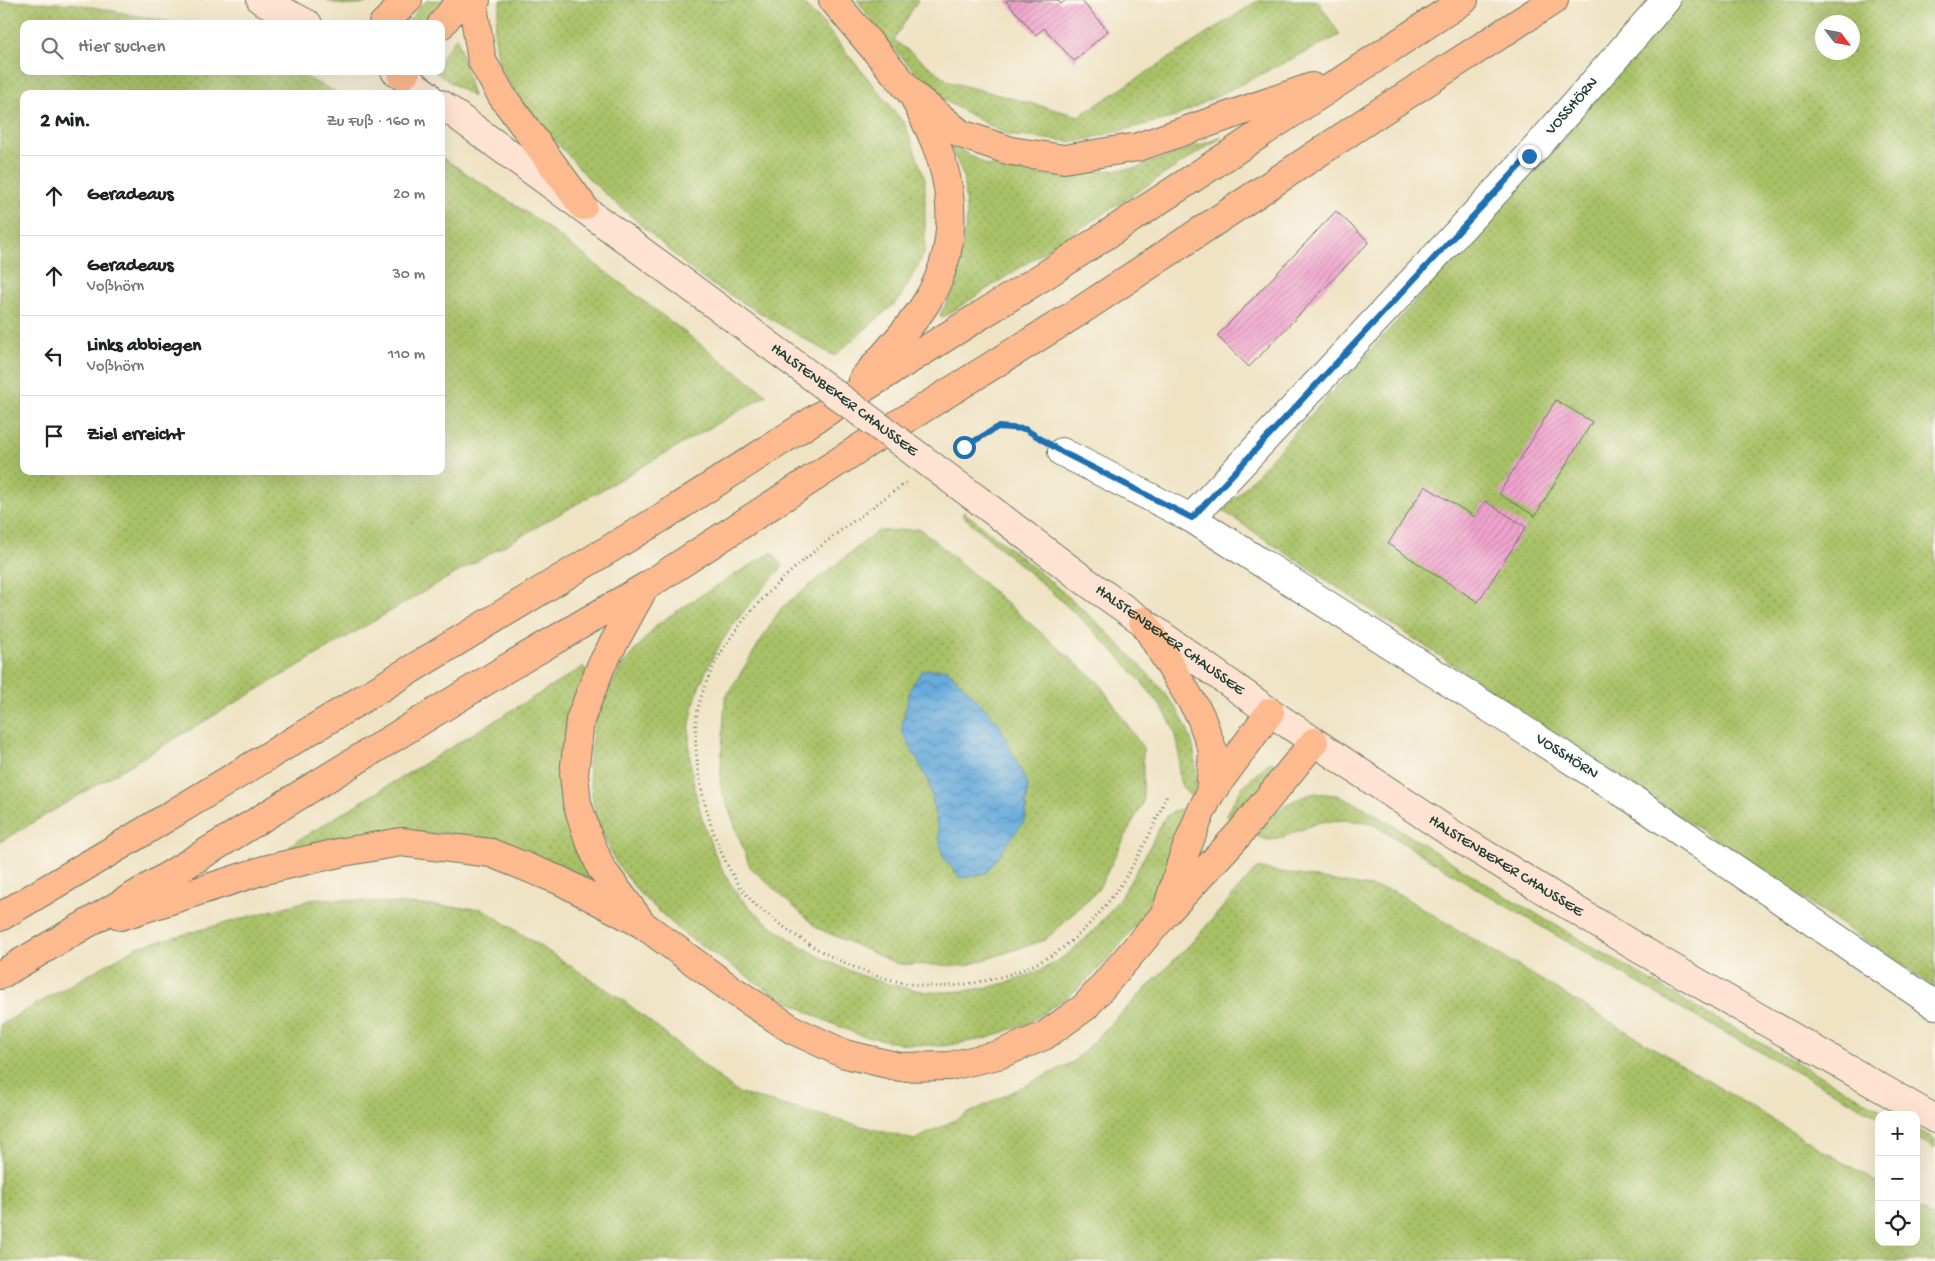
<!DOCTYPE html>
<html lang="de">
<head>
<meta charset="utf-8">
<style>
	body { margin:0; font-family:"Gochi Hand",sans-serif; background:#f6f6f6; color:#202124 }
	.controls { position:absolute; right:15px; bottom:15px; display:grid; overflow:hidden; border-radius:10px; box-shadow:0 5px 20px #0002 }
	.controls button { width:45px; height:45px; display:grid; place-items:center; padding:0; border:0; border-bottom:1px solid #e0e0e0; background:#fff; color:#202124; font:25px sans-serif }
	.compass { position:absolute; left:1815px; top:15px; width:45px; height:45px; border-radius:50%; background:#fff; box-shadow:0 5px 20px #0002; rotate:122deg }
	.stop { position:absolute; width:15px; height:15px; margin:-11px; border:4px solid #1f6fb2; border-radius:50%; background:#fff }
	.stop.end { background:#1f6fb2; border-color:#fff; box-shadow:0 1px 5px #0008 }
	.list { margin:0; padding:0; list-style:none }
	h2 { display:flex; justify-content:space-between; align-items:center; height:65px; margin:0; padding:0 20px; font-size:21px }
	h2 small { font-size:16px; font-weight:400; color:#757577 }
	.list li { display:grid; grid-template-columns:32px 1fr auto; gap:15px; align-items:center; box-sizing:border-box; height:80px; padding:0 20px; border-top:1px solid #e0e0e0 }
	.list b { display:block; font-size:19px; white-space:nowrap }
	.list p { margin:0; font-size:16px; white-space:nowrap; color:#757577 }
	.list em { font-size:16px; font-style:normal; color:#757577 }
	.icon { flex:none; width:28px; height:28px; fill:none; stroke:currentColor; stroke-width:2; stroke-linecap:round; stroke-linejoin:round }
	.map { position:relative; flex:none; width:1935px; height:1261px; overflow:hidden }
	.search { position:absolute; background:#fff; box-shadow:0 5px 20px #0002; left:20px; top:20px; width:425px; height:55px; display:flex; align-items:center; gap:12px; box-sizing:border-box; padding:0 18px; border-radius:10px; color:#757577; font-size:19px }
	.panel { position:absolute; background:#fff; box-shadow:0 5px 20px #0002; left:20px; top:90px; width:425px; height:385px; border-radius:10px }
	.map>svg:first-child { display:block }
	.grass { fill:url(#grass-dots); stroke:#647f4d; fill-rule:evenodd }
	.water { fill:url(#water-waves); stroke:#447488 }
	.building { fill:url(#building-hatch) }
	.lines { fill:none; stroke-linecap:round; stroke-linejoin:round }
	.street-casing { stroke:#687766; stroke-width:30 }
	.secondary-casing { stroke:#687766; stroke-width:30 }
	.highway-casing { stroke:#687766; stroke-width:30 }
	.path { stroke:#687766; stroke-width:3; stroke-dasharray:1 4; stroke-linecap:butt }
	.street { stroke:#fff; stroke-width:28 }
	.secondary { stroke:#fee3d2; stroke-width:28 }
	.highway { stroke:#fcba8e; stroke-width:28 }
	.secondary-bridge-casing { stroke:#687766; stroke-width:30; stroke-linecap:butt }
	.secondary-bridge { stroke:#fee3d2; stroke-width:28 }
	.route { stroke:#1f6fb2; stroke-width:6 }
	.labels { text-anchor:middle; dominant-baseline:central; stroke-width:4; stroke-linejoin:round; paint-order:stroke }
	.street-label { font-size:16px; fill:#1f3d34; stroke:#fbf7ec }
</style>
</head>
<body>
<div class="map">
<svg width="1935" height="1261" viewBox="0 0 1935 1261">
	<defs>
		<pattern id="grass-dots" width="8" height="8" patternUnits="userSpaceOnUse" patternTransform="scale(1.25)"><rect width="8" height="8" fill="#a8c166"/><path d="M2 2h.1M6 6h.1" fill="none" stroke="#889e55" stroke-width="1.8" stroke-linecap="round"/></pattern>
		<pattern id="water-waves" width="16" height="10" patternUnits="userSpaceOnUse" patternTransform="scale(1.25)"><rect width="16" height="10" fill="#68abdc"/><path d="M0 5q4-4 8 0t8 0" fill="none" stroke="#558cb3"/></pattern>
		<pattern id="building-hatch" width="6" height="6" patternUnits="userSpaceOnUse" patternTransform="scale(1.25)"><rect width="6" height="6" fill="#f2a4ce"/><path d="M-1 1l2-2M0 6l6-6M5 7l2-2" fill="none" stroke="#c387a8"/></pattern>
	</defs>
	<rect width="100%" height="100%" fill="#fbf7ec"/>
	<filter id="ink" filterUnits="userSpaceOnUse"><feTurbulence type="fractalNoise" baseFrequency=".02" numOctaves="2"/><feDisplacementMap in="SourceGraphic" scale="10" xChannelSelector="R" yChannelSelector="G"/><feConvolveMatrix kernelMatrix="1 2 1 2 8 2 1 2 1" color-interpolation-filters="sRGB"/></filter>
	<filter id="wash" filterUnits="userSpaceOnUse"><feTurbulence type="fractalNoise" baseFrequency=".0096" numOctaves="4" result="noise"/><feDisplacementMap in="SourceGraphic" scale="20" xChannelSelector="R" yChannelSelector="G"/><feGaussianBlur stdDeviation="1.12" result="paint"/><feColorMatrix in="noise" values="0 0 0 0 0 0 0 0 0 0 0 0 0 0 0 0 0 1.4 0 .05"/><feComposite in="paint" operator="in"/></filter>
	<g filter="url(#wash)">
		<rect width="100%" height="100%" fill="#efe3c4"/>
		<!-- grass -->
		<path class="grass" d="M326 0H374C358 7 342 7 326 0Z
			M428 0H445L426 24H407L420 6Z
			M501 0H799L821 21 905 124 925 179V252L899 300 834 356 701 278 591 181 525 107 499 67 494 30Z
			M857 0H918L894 40 950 82 1079 116 1259 0H1317L1340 35 1175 117 1076 142 1007 135 942 99 933 92 882 35Z
			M1676 0H1935V987L1223 511 1552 152ZM1822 22H1852V52H1822Z
			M0 1 77 4 180 24H24V71H293L340 94H24V471H441V157L535 218 767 395 418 595 0 842Z
			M457 36 473 97 433 71H441V58Z
			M1222 137 942 318 939 316 955 288 967 218 963 175 949 143 987 165 1046 176 1136 168Z
			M964 512C1021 557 1078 601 1128 653 1151 676 1175 701 1188 731 1197 754 1197 775 1195 799 1171 784 1182 768 1178 745 1176 730 1167 715 1159 704 1104 631 1030 575 962 515Z
			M921 529 1099 683 1143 748V802L1098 890 1045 940 965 966 898 964 817 928 750 867 720 785 725 698 781 608 878 531ZM929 782 961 878 943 857Z
			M772 552 783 566C752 600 722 633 704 676 701 682 698 689 696 697 693 709 689 724 689 737 689 788 711 867 747 905 752 910 759 915 764 920 806 953 853 977 906 988 913 989 921 991 928 992 972 994 1030 982 1066 955 1114 919 1138 869 1165 817L1174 811 1186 808 1190 812 1163 879 1136 925 1104 964 1070 995 1028 1023 988 1038 943 1046 902 1044 859 1035 817 1017 766 989 683 933 639 893 615 861 595 816 588 764 596 714 622 665 658 624 700 596Z
			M583 667 587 670 568 716 559 777 572 837 599 884 554 862 499 842 449 833 370 835 291 852 290 845Z
			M1272 762 1276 765V771L1236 821 1226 814 1242 787 1267 764Z
			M1315 793 1337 795 1365 808 1506 896 1694 1006 1891 1115H1879V1117L1691 1014 1487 895 1371 823 1346 820 1320 822 1278 839 1268 840 1255 836C1276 811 1283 802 1315 793Z
			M1257 868 1394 891 1879 1184V1242H1916V1207L1935 1218V1261H0V1025L137 947 318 898 483 909 623 1000 738 1093 914 1140 1073 1062 1193 941Z
			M1916 1129 1935 1139V1148L1916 1138Z"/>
		<!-- water -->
		<path class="water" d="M947 669 998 722 1028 785 1025 820 986 873 961 878 943 857 929 782 901 730 910 689 922 670Z"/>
		<g id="blocks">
			<!-- building -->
			<path class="building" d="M1008 0H1058L1061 4 1066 0H1081L1108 31 1074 61 1044 28 1036 35 1006 1Z
				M1336 211 1369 242 1249 367 1217 336Z
				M1556 400 1592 422 1535 516 1499 494Z
				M1425 486 1475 517 1485 501 1526 527 1478 602 1388 544Z"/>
		</g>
	</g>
	<g filter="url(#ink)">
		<use href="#blocks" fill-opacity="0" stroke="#687766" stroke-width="1"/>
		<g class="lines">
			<!-- street casing -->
			<g class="street-casing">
				<g id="street">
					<path id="s1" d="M1062 452 1191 518 1634 800 1935 1005"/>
					<path id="s2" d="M1191 518 1529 156 1666 0"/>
				</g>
			</g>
			<!-- secondary casing -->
			<g class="secondary-casing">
				<g id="secondary">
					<path d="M261 0 308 24"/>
					<path d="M395 71 427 94"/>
					<path d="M441 104 749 330"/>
					<path id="s3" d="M981 502 1084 580 1270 712 1449 832 1631 944 1935 1119"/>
				</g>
			</g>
			<!-- highway casing -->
			<g class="highway-casing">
				<path id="highway" d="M476 0 474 11 482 61 502 96 583 206
					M833 0 913 95 961 134 1011 151 1064 159 1138 147 1312 87
					M383 24 408 0
					M441 25 461 0
					M402 76 406 71
					M863 379C883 356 905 333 922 309 953 264 957 212 942 162 936 140 924 119 915 99
					M1143 621 1200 715 1213 751 1210 794 1202 810 1183 857 1168 906
					M1210 794 1270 712
					M121 916 264 870 343 852 401 842 491 853 561 881 642 924 731 989 793 1030 845 1054 900 1067 950 1066 998 1055 1044 1036 1085 1007 1166 913 1239 834 1314 742
					M0 917 133 838 664 516 848 398 1047 274 1464 0
					M638 918 601 868 587 834 577 803 574 774 580 720 601 666 644 588
					M0 975 161 880 507 668 645 587 872 440 1077 313 1374 116 1554 0"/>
			</g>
			<!-- path -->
			<path class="path" d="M960 450 999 427 1025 429 1038 437
				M906 483C888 495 872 508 855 520 798 562 730 618 705 686 701 696 697 710 696 721 692 775 714 859 750 899 755 906 763 911 770 916 811 951 872 981 926 986 968 989 1027 974 1061 949 1113 910 1142 854 1167 795"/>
			<!-- street -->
			<use href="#street" class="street"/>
			<!-- secondary -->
			<use href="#secondary" class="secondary"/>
			<!-- highway -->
			<use href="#highway" class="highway"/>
			<!-- secondary-bridge casing -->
			<g class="secondary-bridge-casing">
				<g id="secondary-bridge">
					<path id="s4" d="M749 330 981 502"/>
				</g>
			</g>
			<!-- secondary-bridge -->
			<use href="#secondary-bridge" class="secondary-bridge"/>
		</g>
	</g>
	<g class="lines" filter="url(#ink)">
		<!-- route -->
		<path class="route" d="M964 447 998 427 1025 429 1062 452 1192 518 1529 156"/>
	</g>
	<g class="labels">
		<!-- street labels -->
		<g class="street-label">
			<text stroke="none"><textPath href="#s2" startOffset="561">VOSSHÖRN</textPath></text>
			<text stroke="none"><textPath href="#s4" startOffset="118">HALSTENBEKER CHAUSSEE</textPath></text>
			<text stroke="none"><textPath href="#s3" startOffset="234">HALSTENBEKER CHAUSSEE</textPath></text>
			<text stroke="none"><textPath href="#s1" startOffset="590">VOSSHÖRN</textPath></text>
			<text stroke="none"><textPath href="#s3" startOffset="639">HALSTENBEKER CHAUSSEE</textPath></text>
		</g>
	</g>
</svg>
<div class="controls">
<button>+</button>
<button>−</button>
<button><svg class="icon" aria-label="locate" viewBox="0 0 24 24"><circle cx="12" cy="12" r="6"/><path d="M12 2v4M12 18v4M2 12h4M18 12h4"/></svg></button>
</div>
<svg class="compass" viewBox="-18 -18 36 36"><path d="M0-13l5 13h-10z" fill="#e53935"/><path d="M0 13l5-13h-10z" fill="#757577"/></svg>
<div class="stop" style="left:964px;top:447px"></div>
<div class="stop end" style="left:1529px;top:156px"></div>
<div class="search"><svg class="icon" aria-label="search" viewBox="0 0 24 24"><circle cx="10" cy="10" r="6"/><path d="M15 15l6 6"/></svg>Hier suchen</div>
<section class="panel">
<h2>2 Min.<small>Zu Fuß · 160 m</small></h2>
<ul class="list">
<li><svg class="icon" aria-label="ahead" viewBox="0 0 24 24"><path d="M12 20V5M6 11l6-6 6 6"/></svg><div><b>Geradeaus</b></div><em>20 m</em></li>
<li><svg class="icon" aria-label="ahead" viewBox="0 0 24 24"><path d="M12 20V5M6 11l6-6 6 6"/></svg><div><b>Geradeaus</b><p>Voßhörn</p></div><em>30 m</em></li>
<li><svg class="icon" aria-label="left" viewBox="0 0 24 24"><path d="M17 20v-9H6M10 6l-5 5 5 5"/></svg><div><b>Links abbiegen</b><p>Voßhörn</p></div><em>110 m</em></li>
<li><svg class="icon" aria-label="arrive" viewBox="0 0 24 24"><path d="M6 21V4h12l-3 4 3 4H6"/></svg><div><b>Ziel erreicht</b></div></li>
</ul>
</section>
</div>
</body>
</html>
